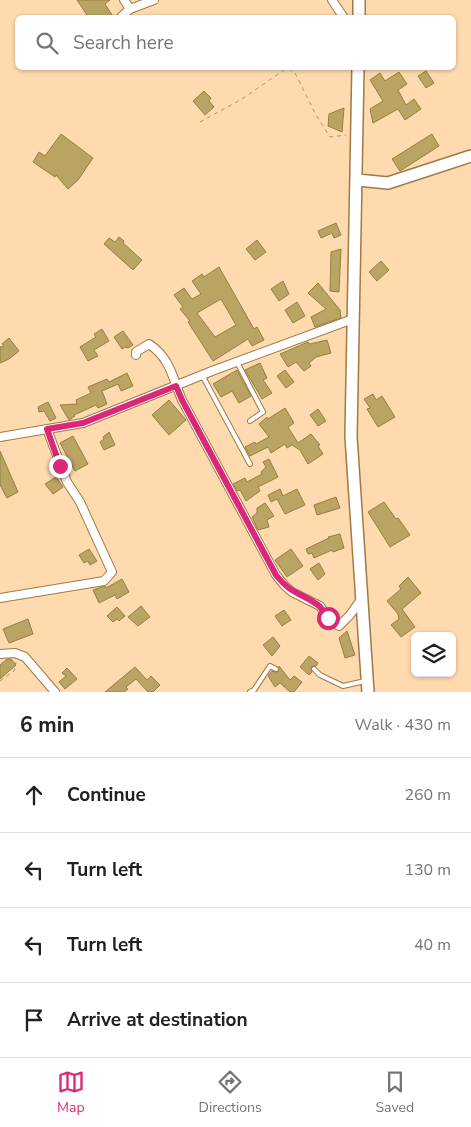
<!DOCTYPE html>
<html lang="en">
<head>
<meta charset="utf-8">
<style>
	body { margin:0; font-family:"Nunito Sans",sans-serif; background:#f6f6f6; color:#202124 }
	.controls { position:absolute; right:15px; bottom:15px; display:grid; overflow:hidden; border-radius:8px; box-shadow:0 1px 4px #0004 }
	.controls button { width:45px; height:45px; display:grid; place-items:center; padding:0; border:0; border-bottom:1px solid #e0e0e0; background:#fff; color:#202124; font:25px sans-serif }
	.stop { position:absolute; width:15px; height:15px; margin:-11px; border:4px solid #db2777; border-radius:50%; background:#fff }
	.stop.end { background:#db2777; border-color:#fff; box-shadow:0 1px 5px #0008 }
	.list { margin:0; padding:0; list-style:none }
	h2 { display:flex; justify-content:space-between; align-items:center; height:65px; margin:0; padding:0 20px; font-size:21px }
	h2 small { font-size:16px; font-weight:400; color:#757577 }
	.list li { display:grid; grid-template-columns:32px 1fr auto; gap:15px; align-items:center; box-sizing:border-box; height:75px; padding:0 20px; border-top:1px solid #e0e0e0 }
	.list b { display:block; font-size:19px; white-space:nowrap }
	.list em { font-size:16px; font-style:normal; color:#757577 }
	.icon { flex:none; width:28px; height:28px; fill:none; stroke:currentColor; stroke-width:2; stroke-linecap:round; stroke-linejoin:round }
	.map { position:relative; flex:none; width:471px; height:692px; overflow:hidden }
	.search { position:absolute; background:#fff; box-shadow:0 1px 4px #0004; left:15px; right:15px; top:15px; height:55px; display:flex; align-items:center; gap:12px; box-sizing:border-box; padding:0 18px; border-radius:8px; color:#757577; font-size:19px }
	.sheet { height:365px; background:#fff }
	nav { display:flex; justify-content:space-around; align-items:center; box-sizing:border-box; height:70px; border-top:1px solid #e0e0e0; background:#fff; font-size:14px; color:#757577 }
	nav a { display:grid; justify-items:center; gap:2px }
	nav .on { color:#db2777 }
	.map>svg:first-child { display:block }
	.building { fill:#b9a464; stroke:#948040; fill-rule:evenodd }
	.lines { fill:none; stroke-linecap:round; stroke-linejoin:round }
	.lane-casing { stroke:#a17944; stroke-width:6 }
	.street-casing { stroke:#a17944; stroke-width:10 }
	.secondary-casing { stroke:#a17944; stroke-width:14 }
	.path { stroke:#b09470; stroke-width:1; stroke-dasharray:4 4; stroke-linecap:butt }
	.lane { stroke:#fff; stroke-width:4 }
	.street { stroke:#fff; stroke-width:8 }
	.secondary { stroke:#fff; stroke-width:11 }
	.route { stroke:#db2777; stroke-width:6 }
</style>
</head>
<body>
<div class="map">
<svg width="471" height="692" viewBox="0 0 471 692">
	<rect width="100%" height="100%" fill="#fedaae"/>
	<!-- building -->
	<path class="building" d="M77 0H110L105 4 114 18H89Z
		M426 71 434 83 426 88 418 76Z
		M399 72 407 84 398 90 406 105 414 99 421 109 405 120 398 109 373 123 370 109 383 101 370 80 380 73 385 81Z
		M204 91 211 98 209 101 214 107 205 115 193 101Z
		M344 108 342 132 328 126 329 114Z
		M61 134 93 158 78 180 68 189 56 175 55 177 33 162 39 152 45 156Z
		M432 134 439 146 400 171 392 159Z
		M336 223 341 235 334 238 332 233 321 238 318 231Z
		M119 237 124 241 123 243 142 260 133 270 104 244 109 238 115 242Z
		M257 240 266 252 255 260 246 249Z
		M341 249 339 292 330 291 331 252Z
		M381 261 389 270 377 281 369 272Z
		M219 267 254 329 257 327 264 340 252 346 248 339 213 361 188 322 190 321 180 309 183 307 174 295 184 288 192 299 201 294 192 281 202 274 204 277ZM221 299 236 325 215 337 197 313Z
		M283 281 289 294 279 301 271 289Z
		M318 283 340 310 341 318 315 327 311 317 326 309 308 293Z
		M297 302 305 316 293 323 285 310Z
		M102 329 109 341 94 350 98 356 88 361 80 347 96 337 94 334Z
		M123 331 133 345 128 348 125 347 122 349 114 337Z
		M9 338 19 351 9 359 0 363V347L4 346 2 344Z
		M327 340 331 353 316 357 309 363 311 366 304 371 296 362 288 367 280 354 308 342 310 344Z
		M260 363 267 378 263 380 272 393 262 399 245 370Z
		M237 370 251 396 239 403 232 391 221 397 213 384Z
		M285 370 294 382 286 388 277 376Z
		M127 373 133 386 121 391 118 384 102 391 107 404 98 408 96 405 74 415 75 416 69 420 60 405 77 404 76 400 91 393 88 387 107 379 109 382Z
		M373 394 376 400 382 396 395 417 378 427 367 409 370 408 364 399Z
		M169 400 186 420 169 435 152 415Z
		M48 402 56 418 50 421 44 411 39 412 38 407Z
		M285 408 294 423 288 427 298 443 311 434 320 445 318 446 323 454 308 464 300 450 292 445 287 448 285 444 271 453 268 447 250 456 245 447 255 442 256 444 269 437 259 424 267 417 268 419Z
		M318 409 326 421 318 426 310 415Z
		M109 432 115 445 104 450 100 442 104 439 103 437Z
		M73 436 88 464 75 471 60 443Z
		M0 451 18 492 7 498 0 485Z
		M269 459 278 477 258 487 260 491 246 501 240 490 237 491 233 484 245 478 247 482 262 474 261 472 266 467 263 462Z
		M56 477 63 487 53 494 45 484Z
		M280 489 283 496 297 489 305 505 285 514 277 499 271 502 268 495Z
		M336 497 340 508 317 515 314 505Z
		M384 502 396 519 398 518 410 535 390 547 368 512Z
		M265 503 274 516 267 520 269 527 258 530 252 517 257 513V508Z
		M340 534 344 548 333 552 332 550 314 558 312 553 308 554 306 549 329 538 328 537Z
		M89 549 97 561 90 565 88 561 84 563 79 555Z
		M291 549 303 566 287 577 275 560Z
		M319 563 325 574 318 580 310 569Z
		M408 577 421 593 402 609 415 627 401 637 391 625 399 619 398 614 387 601 401 589 399 586Z
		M122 579 129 592 117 599 115 595 99 603 93 590 105 586 106 588Z
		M141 606 150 617 138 626 128 617Z
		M117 607 125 616 119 621 117 619 113 622 107 616Z
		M284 610 291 620 282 626 275 616Z
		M28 619 33 634 9 643 3 629Z
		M347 631 355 655 345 658 339 638Z
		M273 637 280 646 272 656 263 645Z
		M309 656 318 663 316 666 311 667 312 672 309 675 300 667Z
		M7 659H11L16 665 0 679V665Z
		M279 666 290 680 294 676 302 682 294 692H290L280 683 275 687 268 676 272 671 278 672Z
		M135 667 147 680 151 676 160 685 153 692H148L136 679 126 687 128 689 124 692H105Z
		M67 668 77 679 65 689 59 682 66 676 62 673Z"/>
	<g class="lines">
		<!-- lane casing -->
		<g class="lane-casing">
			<path id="lane" d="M237 362 263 412 250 421
				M202 375 250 464
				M314 669 320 675 343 686 365 681
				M250 692 254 690 270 666 276 669"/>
		</g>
		<!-- street casing -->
		<g class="street-casing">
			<path id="street" d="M124 0 130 9
				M332 0 344 18
				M120 18 130 9 154 0
				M136 355V352L149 344C171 359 172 377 182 400L276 575 285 586 292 592 320 606 328 618 339 626 350 615 362 598
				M0 437 83 423 212 371 353 319
				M0 598 104 581 112 572 80 502 67 482 47 429
				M0 654 15 653 25 657 55 692"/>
		</g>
		<!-- secondary casing -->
		<g class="secondary-casing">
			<path id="secondary" d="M359 18V0
				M358 68 351 436 368 692
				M357 180 388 183 471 156"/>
		</g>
		<!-- path -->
		<path class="path" d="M200 122 242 99 287 68 295 73 316 115 330 137 346 135
			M0 681 14 671 16 662"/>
		<!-- lane -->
		<use href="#lane" class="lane"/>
		<!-- street -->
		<use href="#street" class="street"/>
		<!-- secondary -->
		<use href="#secondary" class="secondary"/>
	</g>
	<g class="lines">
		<!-- route -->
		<path class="route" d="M60 466 47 429 83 423 176 386 182 400 276 575C292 595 300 592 318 605 322 608 325 614 328 618"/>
	</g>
</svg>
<div class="controls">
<button><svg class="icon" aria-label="layers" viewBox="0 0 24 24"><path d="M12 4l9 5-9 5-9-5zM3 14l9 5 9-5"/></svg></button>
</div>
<div class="stop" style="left:328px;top:618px"></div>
<div class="stop end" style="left:60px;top:466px"></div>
<div class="search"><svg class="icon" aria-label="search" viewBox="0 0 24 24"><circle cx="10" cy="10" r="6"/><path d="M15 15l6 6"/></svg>Search here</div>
</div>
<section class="sheet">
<h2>6 min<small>Walk · 430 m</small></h2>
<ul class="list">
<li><svg class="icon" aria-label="ahead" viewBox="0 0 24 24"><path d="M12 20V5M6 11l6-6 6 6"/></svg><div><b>Continue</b></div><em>260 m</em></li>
<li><svg class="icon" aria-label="left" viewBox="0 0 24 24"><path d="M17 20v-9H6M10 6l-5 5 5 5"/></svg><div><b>Turn left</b></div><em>130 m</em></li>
<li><svg class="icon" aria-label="left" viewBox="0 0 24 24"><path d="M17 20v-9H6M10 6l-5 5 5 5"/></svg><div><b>Turn left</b></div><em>40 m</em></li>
<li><svg class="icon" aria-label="arrive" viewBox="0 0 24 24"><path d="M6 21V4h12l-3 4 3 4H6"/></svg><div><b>Arrive at destination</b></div></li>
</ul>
</section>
<nav>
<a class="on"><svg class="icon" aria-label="map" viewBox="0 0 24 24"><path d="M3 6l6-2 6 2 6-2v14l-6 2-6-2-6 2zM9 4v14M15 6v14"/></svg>Map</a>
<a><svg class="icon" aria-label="directions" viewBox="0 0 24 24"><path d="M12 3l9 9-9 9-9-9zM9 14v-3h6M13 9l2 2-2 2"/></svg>Directions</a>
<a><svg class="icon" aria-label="saved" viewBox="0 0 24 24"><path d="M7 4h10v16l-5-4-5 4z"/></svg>Saved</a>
</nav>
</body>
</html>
